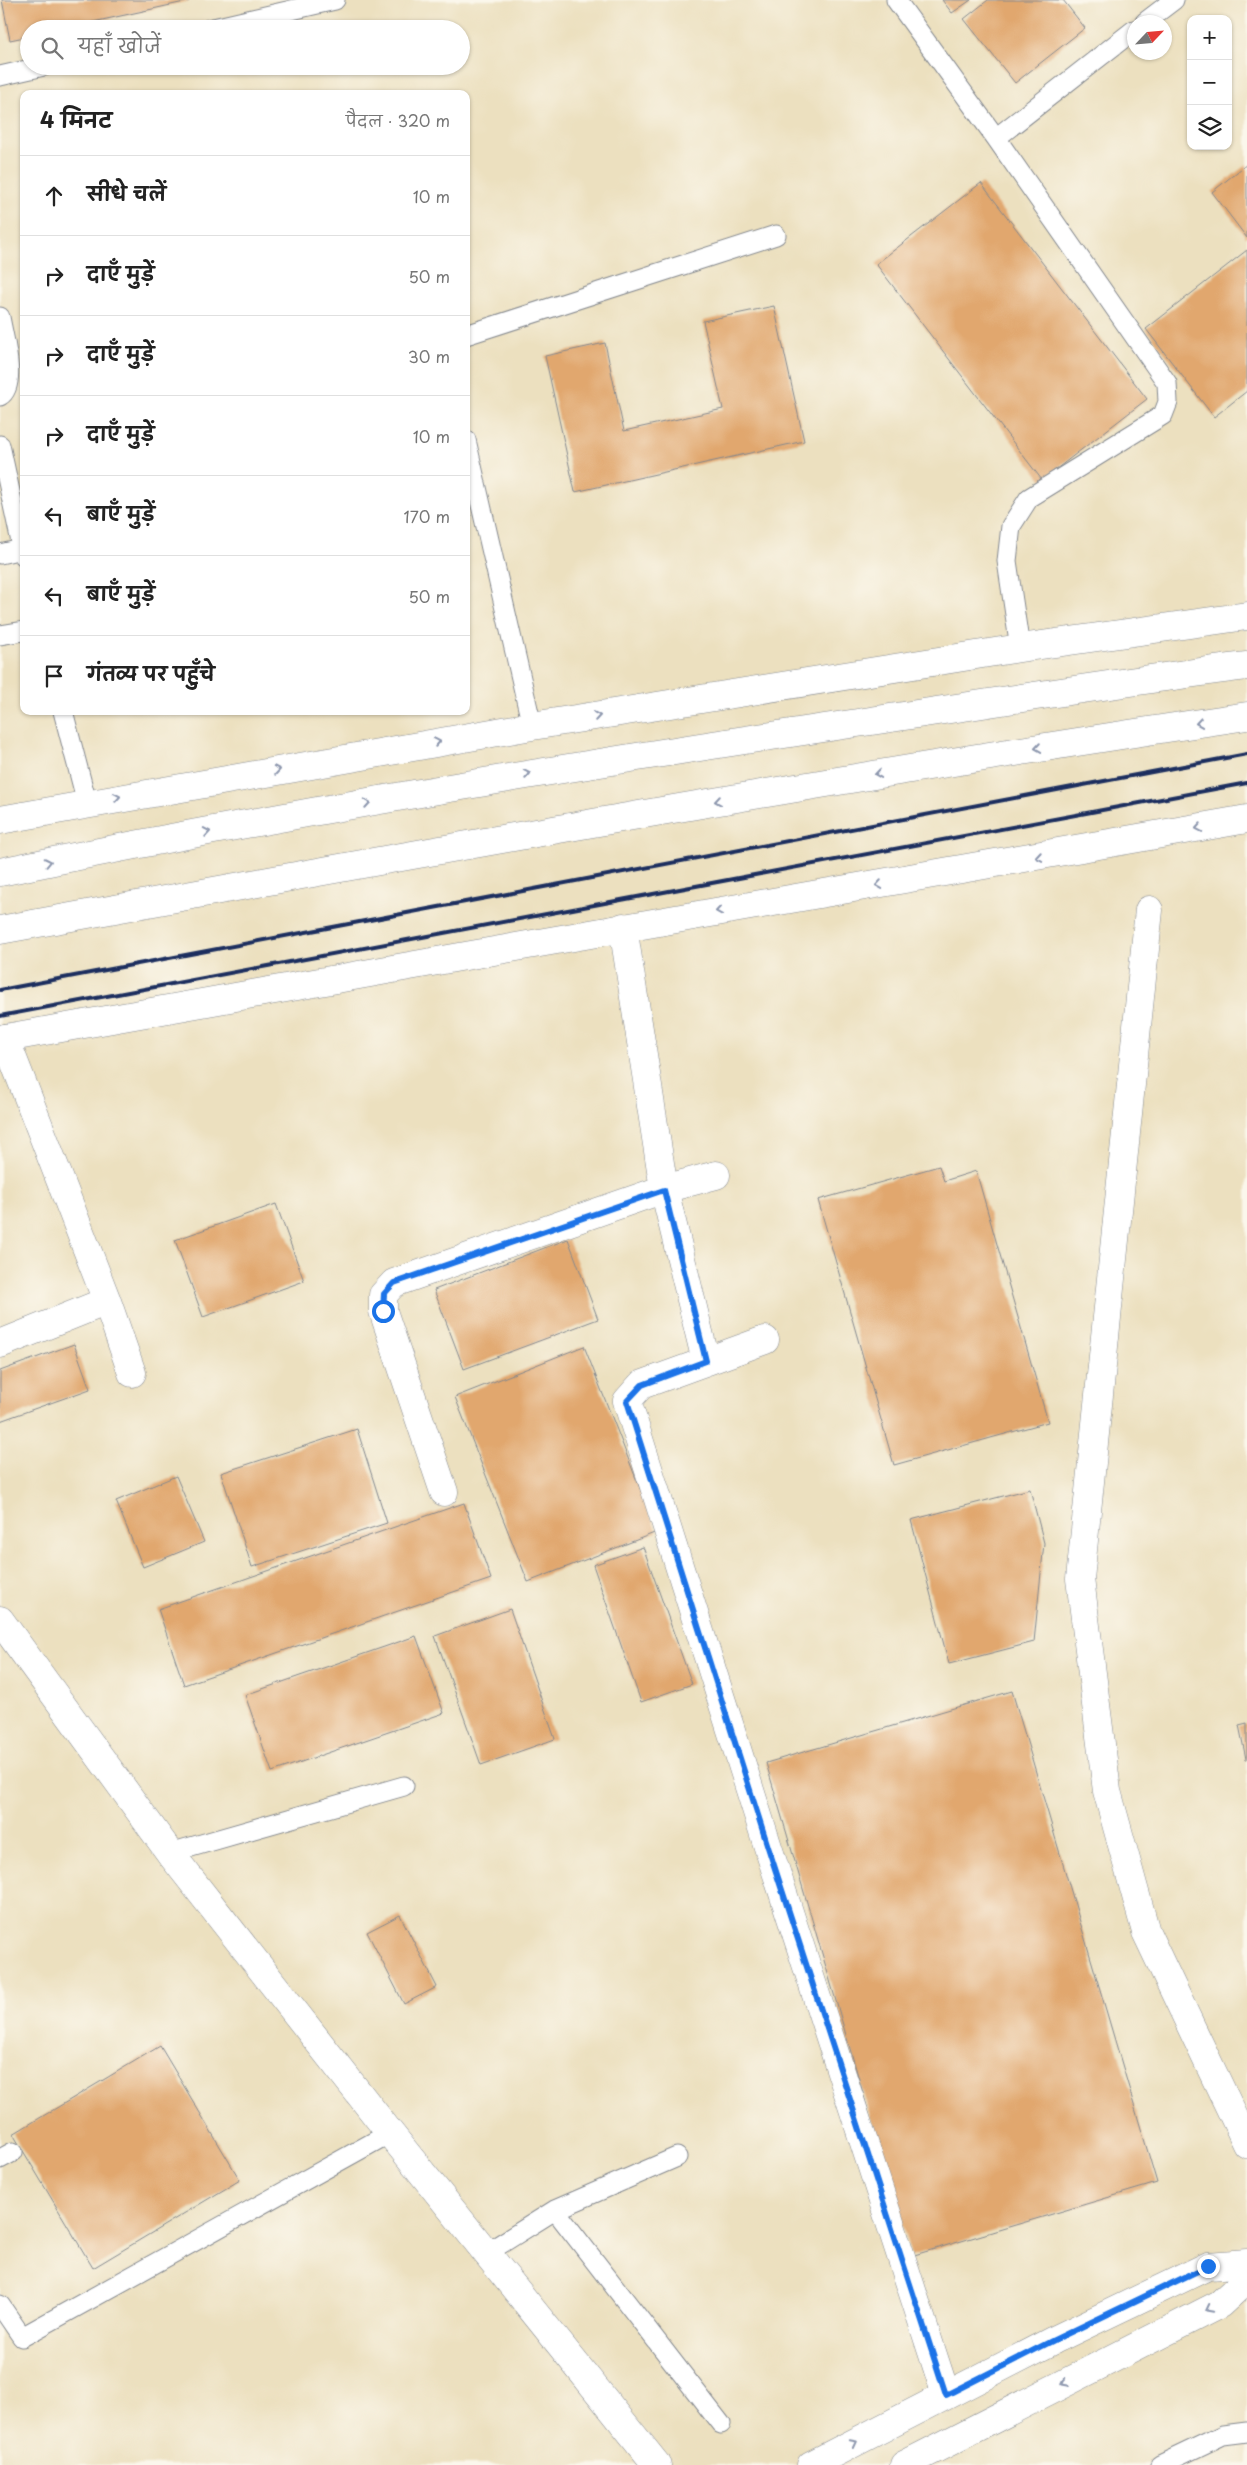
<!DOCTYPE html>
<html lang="hi">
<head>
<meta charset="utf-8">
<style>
	body { margin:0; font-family:"Playpen Sans","Playpen Sans Deva",sans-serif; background:#f6f6f6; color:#222 }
	.controls { position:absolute; right:15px; top:15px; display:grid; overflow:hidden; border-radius:10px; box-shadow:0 1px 4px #0004 }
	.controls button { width:45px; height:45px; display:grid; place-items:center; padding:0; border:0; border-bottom:1px solid #e0e0e0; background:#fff; color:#222; font:25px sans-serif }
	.compass { position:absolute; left:1127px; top:15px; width:45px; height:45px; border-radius:50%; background:#fff; box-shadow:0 1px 4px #0004; rotate:64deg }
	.stop { position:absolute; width:15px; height:15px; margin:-11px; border:4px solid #1a73e8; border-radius:50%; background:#fff }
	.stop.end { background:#1a73e8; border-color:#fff; box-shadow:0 1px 5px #0008 }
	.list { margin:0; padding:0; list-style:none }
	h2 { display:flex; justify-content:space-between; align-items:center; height:65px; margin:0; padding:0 20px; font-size:21px }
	h2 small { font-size:16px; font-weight:400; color:#767676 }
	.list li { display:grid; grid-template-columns:32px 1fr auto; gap:15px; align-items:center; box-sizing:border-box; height:80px; padding:0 20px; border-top:1px solid #e0e0e0 }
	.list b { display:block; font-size:19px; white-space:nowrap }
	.list em { font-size:16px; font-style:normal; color:#767676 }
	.icon { flex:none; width:28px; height:28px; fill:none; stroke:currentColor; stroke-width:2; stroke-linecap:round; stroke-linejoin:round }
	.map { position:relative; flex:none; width:1247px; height:2465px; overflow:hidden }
	.search { position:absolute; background:#fff; box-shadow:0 1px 4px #0004; left:20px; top:20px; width:450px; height:55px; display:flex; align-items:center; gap:12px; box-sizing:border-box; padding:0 18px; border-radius:28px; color:#767676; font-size:19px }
	.panel { position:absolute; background:#fff; box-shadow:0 1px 4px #0004; left:20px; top:90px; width:450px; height:625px; border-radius:10px }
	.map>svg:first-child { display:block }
	.building { fill:#e1a76e }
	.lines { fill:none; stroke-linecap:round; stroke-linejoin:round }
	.lane-casing { stroke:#84888e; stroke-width:21 }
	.street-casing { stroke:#84888e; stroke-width:29 }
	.secondary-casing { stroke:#84888e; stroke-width:29 }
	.primary-casing { stroke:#84888e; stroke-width:29 }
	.lane { stroke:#fff; stroke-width:19 }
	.street { stroke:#fff; stroke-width:28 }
	.secondary { stroke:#fff; stroke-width:28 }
	.primary { stroke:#fff; stroke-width:28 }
	.rail { stroke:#1b2f5e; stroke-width:4 }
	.oneway { stroke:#8d97ae }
	.route { stroke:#1a73e8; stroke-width:6 }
</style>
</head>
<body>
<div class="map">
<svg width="1247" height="2465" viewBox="0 0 1247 2465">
	<rect width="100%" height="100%" fill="#fbf7ec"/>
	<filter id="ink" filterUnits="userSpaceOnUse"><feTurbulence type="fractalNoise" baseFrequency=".02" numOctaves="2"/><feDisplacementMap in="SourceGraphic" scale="10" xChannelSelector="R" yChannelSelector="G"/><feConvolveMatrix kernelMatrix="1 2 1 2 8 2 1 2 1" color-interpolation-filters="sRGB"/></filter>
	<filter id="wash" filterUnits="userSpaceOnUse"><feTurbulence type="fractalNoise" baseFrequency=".0096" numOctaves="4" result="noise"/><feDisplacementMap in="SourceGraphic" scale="20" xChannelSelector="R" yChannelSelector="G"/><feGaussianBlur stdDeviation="1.12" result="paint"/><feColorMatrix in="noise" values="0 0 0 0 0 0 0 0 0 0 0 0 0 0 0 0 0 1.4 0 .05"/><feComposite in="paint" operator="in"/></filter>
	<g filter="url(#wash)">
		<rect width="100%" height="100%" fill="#ece0bf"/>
		<g id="blocks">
			<!-- building -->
			<path class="building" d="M2 0H189V1L61 29H29V36L10 40Z
				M942 0H971L952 13Z
				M988 0H1063L1085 28 1015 83 964 19Z
				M1247 164V238L1212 192Z
				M981 183 1147 399 1042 480 876 264Z
				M1247 250V391L1214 417 1146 329Z
				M774 306 804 441 575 492 545 356 605 343 624 431 723 409 703 321Z
				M939 1166 944 1181 976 1171 1048 1422 894 1465 818 1200Z
				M276 1204 304 1281 203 1317 175 1240Z
				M568 1239 598 1319 464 1369 434 1290Z
				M74 1344 90 1389 0 1421V1371Z
				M584 1346 657 1532 528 1582 455 1397Z
				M357 1429 387 1523 252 1567 221 1473Z
				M176 1476 204 1542 143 1567 116 1501Z
				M1030 1489 1044 1543 1034 1642 949 1664 911 1520Z
				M464 1503 491 1579 184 1685 158 1609Z
				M643 1547 692 1684 641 1702 593 1565Z
				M510 1609 555 1739 481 1765 435 1636Z
				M416 1636 444 1713 272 1772 245 1695Z
				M1012 1691 1157 2183 911 2256 766 1763Z
				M1247 1723V1759H1246L1239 1725Z
				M400 1915 437 1987 404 2004 367 1932Z
				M160 2046 240 2180 93 2268 13 2134Z"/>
		</g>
	</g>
	<g filter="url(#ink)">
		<use href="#blocks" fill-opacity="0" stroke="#84888e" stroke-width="1"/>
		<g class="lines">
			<!-- lane casing -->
			<g class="lane-casing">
				<path id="lane" d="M896 0 996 138 1167 383 1168 402 1163 415 1029 498 1011 526 1007 561 1020 648
					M1145 22 1174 0
					M209 29 335 0
					M0 76 44 66
					M996 138 1134 30
					M0 317C3 336 18 385 0 396
					M466 335 776 235
					M466 440 532 726
					M0 445 24 556
					M0 554 22 549
					M0 635 24 631
					M63 711 87 803
					M170 1853 404 1786
					M0 2159 13 2152
					M555 2210 721 2424
					M488 2252 555 2210 677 2157
					M0 2305 22 2337 390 2133
					M1160 2465 1223 2435 1247 2432"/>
			</g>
			<!-- street casing -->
			<g class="street-casing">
				<path id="street" d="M1149 910 1080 1579 1107 1791 1146 1932 1247 2144
					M623 927 664 1189 706 1361
					M5 1038 107 1301 132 1373
					M765 1340 641 1385 627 1401 768 1847 946 2395
					M0 1344 107 1301
					M444 1492 383 1311V1295L394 1283 664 1189 716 1175
					M0 1620 170 1853 390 2133 657 2465"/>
			</g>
			<!-- secondary casing -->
			<g class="secondary-casing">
				<path id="secondary" d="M811 2465 1054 2340 1208 2266 1247 2263
					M904 2465 1220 2304 1247 2279"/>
			</g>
			<!-- primary casing -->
			<g class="primary-casing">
				<path id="primary" d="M0 820 532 726 1020 648 1247 616
					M0 872C286 813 575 765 864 722 991 703 1119 682 1247 666
					M0 930C415 854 830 778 1247 716
					M0 1039C415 962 832 895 1247 819"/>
			</g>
			<!-- lane -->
			<use href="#lane" class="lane"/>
			<!-- street -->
			<use href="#street" class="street"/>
			<!-- secondary -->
			<use href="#secondary" class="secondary"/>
			<!-- primary -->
			<use href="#primary" class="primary"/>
			<!-- rail -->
			<path class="rail" d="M0 990 1247 754
				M0 1016 1247 783"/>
		</g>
		<!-- one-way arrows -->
		<defs><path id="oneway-chevron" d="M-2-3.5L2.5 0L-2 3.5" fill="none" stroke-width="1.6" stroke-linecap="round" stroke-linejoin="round" transform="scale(1.25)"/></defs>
		<g class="oneway">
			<use href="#oneway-chevron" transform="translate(597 716) rotate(-9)"/>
			<use href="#oneway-chevron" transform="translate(1199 723) rotate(172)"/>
			<use href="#oneway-chevron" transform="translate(437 742) rotate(-10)"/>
			<use href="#oneway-chevron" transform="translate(1038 748) rotate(171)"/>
			<use href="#oneway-chevron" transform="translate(277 770) rotate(-10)"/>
			<use href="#oneway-chevron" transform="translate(527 774) rotate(-10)"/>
			<use href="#oneway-chevron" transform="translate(878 774) rotate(171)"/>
			<use href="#oneway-chevron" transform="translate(117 797) rotate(-10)"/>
			<use href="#oneway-chevron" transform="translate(718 801) rotate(171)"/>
			<use href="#oneway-chevron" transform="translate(367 803) rotate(-10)"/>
			<use href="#oneway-chevron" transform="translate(1199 828) rotate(170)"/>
			<use href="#oneway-chevron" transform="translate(207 832) rotate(-10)"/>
			<use href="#oneway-chevron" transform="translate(1039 857) rotate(170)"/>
			<use href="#oneway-chevron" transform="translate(48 862) rotate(-12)"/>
			<use href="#oneway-chevron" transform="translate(879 885) rotate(171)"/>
			<use href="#oneway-chevron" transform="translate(719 911) rotate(171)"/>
			<use href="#oneway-chevron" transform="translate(1209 2309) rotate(153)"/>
			<use href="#oneway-chevron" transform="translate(1065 2383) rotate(153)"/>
			<use href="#oneway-chevron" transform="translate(854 2443) rotate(-27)"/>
		</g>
	</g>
	<g class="lines" filter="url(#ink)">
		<!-- route -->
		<path class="route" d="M383 1311 384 1294 394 1283 664 1190 706 1361 642 1385 627 1401 768 1847 946 2395 1054 2340 1208 2266"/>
	</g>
</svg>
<div class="controls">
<button>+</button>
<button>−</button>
<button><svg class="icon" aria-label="layers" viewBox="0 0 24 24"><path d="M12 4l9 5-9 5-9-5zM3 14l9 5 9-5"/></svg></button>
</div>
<svg class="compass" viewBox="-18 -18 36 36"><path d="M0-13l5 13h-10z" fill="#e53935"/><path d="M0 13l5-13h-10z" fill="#767676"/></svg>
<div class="stop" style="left:383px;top:1311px"></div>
<div class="stop end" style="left:1208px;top:2266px"></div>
<div class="search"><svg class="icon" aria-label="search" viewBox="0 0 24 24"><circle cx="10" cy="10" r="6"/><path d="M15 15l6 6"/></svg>यहाँ खोजें</div>
<section class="panel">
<h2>4 मिनट<small>पैदल · 320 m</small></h2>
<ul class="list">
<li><svg class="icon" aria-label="ahead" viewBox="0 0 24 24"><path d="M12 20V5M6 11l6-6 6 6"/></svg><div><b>सीधे चलें</b></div><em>10 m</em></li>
<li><svg class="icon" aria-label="right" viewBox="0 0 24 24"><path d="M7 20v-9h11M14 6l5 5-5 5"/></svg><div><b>दाएँ मुड़ें</b></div><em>50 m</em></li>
<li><svg class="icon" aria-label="right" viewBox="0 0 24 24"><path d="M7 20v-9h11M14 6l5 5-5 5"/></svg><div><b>दाएँ मुड़ें</b></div><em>30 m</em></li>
<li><svg class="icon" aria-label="right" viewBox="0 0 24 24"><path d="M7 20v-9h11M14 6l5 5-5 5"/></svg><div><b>दाएँ मुड़ें</b></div><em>10 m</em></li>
<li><svg class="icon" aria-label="left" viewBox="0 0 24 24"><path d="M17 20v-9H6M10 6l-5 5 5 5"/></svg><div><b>बाएँ मुड़ें</b></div><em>170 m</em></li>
<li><svg class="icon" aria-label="left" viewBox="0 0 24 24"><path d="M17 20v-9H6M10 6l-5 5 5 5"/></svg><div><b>बाएँ मुड़ें</b></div><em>50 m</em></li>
<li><svg class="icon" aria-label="arrive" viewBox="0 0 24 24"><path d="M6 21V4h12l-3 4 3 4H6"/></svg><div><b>गंतव्य पर पहुँचे</b></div></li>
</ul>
</section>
</div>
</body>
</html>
